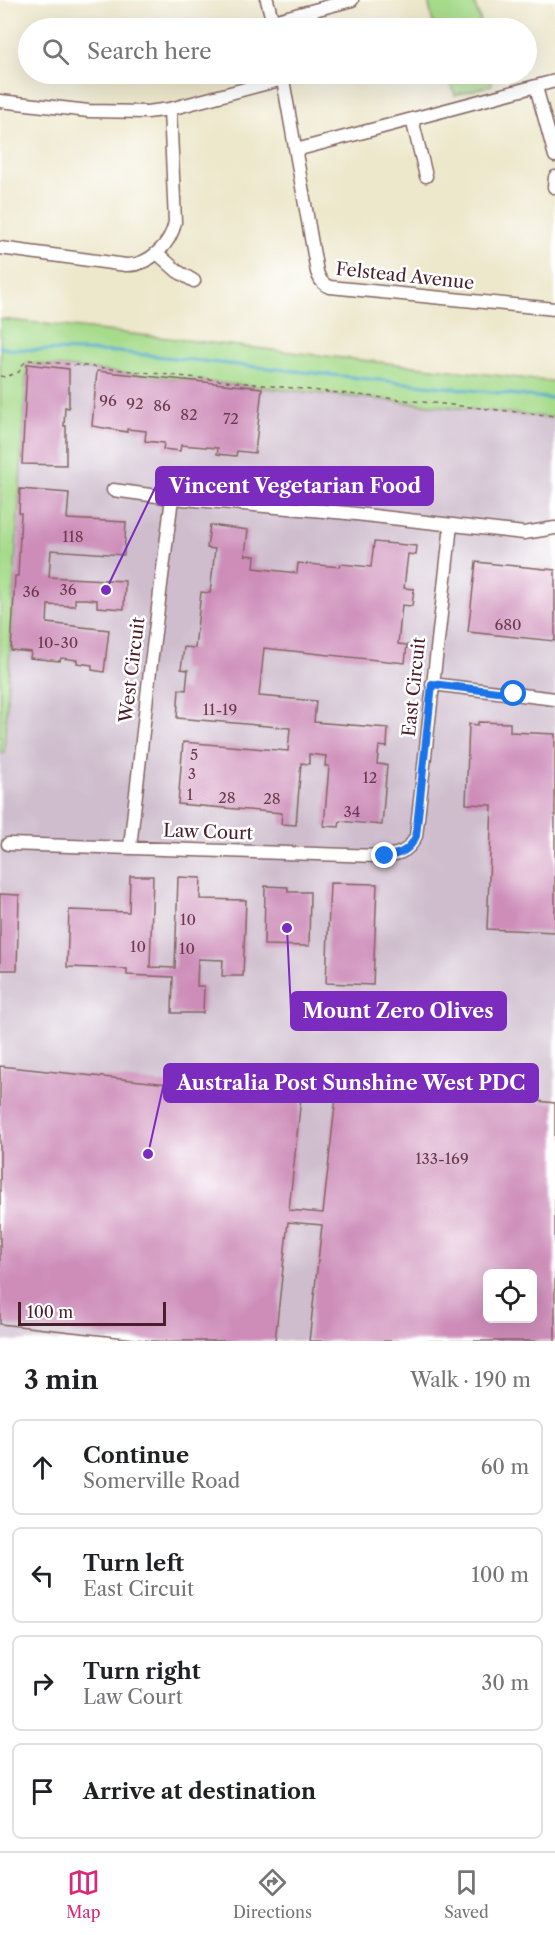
<!DOCTYPE html>
<html lang="en">
<head>
<meta charset="utf-8">
<style>
	body { margin:0; font-family:"Libre Caslon Text",serif; background:#f6f6f6; color:#202124 }
	.controls { position:absolute; right:18px; bottom:18px; display:grid; overflow:hidden; border-radius:9px; box-shadow:0 6px 24px #0002 }
	.controls button { width:54px; height:54px; display:grid; place-items:center; padding:0; border:0; border-bottom:2px solid #e0e0e0; background:#fff; color:#202124; font:30px sans-serif }
	.scale { position:absolute; left:18px; bottom:15px; width:148px; box-sizing:border-box; padding-left:6px; border:3px solid #4a1f2b; border-top:0; font-size:16px; line-height:21px; white-space:nowrap; color:#4a1f2b; -webkit-text-stroke:4px #fff; paint-order:stroke }
	.stop { position:absolute; width:18px; height:18px; margin:-14px; border:4px solid #1a73e8; border-radius:50%; background:#fff }
	.stop.end { background:#1a73e8; border-color:#fff; box-shadow:0 2px 6px #0008 }
	.list { margin:0; padding:0; list-style:none }
	h2 { display:flex; justify-content:space-between; align-items:center; height:78px; margin:0; padding:0 24px; font-size:26px }
	h2 small { font-size:20px; font-weight:400; color:#757577 }
	.list li { display:grid; grid-template-columns:39px 1fr auto; gap:18px; align-items:center; box-sizing:border-box; height:96px; margin:0 12px 12px; padding:0 12px; border:2px solid #e0e0e0; border-radius:9px }
	.list b { display:block; font-size:22px; white-space:nowrap }
	.list p { margin:0; font-size:20px; white-space:nowrap; color:#757577 }
	.list em { font-size:20px; font-style:normal; color:#757577 }
	.icon { flex:none; width:33px; height:33px; fill:none; stroke:currentColor; stroke-width:2; stroke-linecap:round; stroke-linejoin:round }
	.map { position:relative; flex:none; width:555px; height:1341px; overflow:hidden }
	.search { position:absolute; background:#fff; box-shadow:0 6px 24px #0002; left:18px; right:18px; top:18px; height:66px; display:flex; align-items:center; gap:15px; box-sizing:border-box; padding:0 21px; border-radius:33px; color:#757577; font-size:22px }
	.sheet { height:510px; background:#fff }
	nav { display:flex; justify-content:space-around; align-items:center; box-sizing:border-box; height:84px; border-top:2px solid #e0e0e0; background:#fff; font-size:16px; color:#757577 }
	nav a { display:grid; justify-items:center; gap:3px }
	nav .on { color:#db2777 }
	.map>svg:first-child { display:block }
	.industrial { fill:#cfbdce; fill-rule:evenodd }
	.green { fill:#a7db8c; stroke:#787d5c; stroke-width:1.5 }
	.lines { fill:none; stroke-linecap:round; stroke-linejoin:round }
	.stream { stroke:#4fa8cc; stroke-width:3 }
	.building { fill:#ce8db9; fill-rule:evenodd }
	.street-casing { stroke:#836563; stroke-width:15 }
	.path { stroke:#836563; stroke-width:1.5; stroke-dasharray:4.5 4.5; stroke-linecap:butt }
	.street { stroke:#fff; stroke-width:12 }
	.route { stroke:#1a73e8; stroke-width:8 }
	.labels { text-anchor:middle; dominant-baseline:central; stroke-width:5; stroke-linejoin:round; paint-order:stroke }
	.number-label { font-size:15px; fill:#6b3a4e }
	.street-label { font-size:18px; fill:#4a1f2b; stroke:#fff }
	.leader { fill:none; stroke:#7b2cbf; stroke-width:2 }
	.callout-dot { fill:#7b2cbf; stroke:#fff; stroke-width:2 }
	.callout { fill:#7b2cbf; stroke:#7b2cbf; stroke-width:2 }
	.callout-label { font-size:20px; text-anchor:middle; font-weight:bold; fill:#fff }
</style>
</head>
<body>
<div class="map">
<svg width="555" height="1341" viewBox="0 0 555 1341">
	<rect width="100%" height="100%" fill="#fff"/>
	<filter id="ink" filterUnits="userSpaceOnUse"><feTurbulence type="fractalNoise" baseFrequency=".0167" numOctaves="2"/><feDisplacementMap in="SourceGraphic" scale="12" xChannelSelector="R" yChannelSelector="G"/><feConvolveMatrix kernelMatrix="1 2 1 2 8 2 1 2 1" color-interpolation-filters="sRGB"/></filter>
	<filter id="wash" filterUnits="userSpaceOnUse"><feTurbulence type="fractalNoise" baseFrequency=".008" numOctaves="4" result="noise"/><feDisplacementMap in="SourceGraphic" scale="24" xChannelSelector="R" yChannelSelector="G"/><feGaussianBlur stdDeviation="1.35" result="paint"/><feColorMatrix in="noise" values="0 0 0 0 0 0 0 0 0 0 0 0 0 0 0 0 0 1.4 0 .05"/><feComposite in="paint" operator="in"/></filter>
	<g filter="url(#wash)">
		<rect width="100%" height="100%" fill="#ede7cb"/>
		<!-- industrial -->
		<path class="industrial" d="M27 363 555 418V1341H0V754L4 752ZM488 1274H532V1318H488Z"/>
		<!-- green -->
		<path class="green" d="M428 0H473L483 28H434Z
			M447 74H490L492 85 455 95Z
			M0 319 555 382V418L27 363 4 752 0 754Z"/>
		<g class="lines">
			<!-- stream -->
			<path class="stream" d="M0 347 8 349 118 352 555 399"/>
		</g>
		<g id="blocks">
			<!-- building -->
			<path class="building" d="M27 364 69 369V408L65 407 64 426H66V465L22 464Z
				M97 371 262 388 255 453 237 451 236 456 217 454 218 448 181 445 180 451 163 449 164 443 145 441 146 431 127 429V432L92 426Z
				M20 489 69 493 67 519 126 522 124 555 51 550 49 577 125 581 124 609 97 607V600L86 599H75V606L48 605 47 623 109 630 104 672 92 670V665L77 663V660L61 658 60 661 30 658 31 652 11 650 15 576H18L21 513H19Z
				M210 525 248 530 245 555 255 556 254 568 297 573 298 563 340 567 341 564 371 567 374 542 417 546 416 555 408 554 404 588 414 589 412 606 402 605 398 644 407 645 405 663 264 648 259 696 316 701 314 722 388 728 387 747 379 746 377 764 387 765 382 825 340 821 339 827 324 826 329 766H325L326 756 309 754V764L301 763 296 825 281 824 282 813 178 804 183 742 288 751 290 728 177 718 179 689 186 690 188 670 181 669 184 647 195 648 201 592 210 593 215 549 207 548Z
				M476 562 555 570V641L468 632Z
				M478 722 510 723V732L555 734V932L487 929 492 805 466 804 469 724 478 725Z
				M130 876H153L150 967 175 968 178 877 201 878 200 899 246 900 243 976H222L223 960 198 959 197 986H204L203 1013H172L173 977 127 975V969L67 967 69 910 129 912Z
				M330 883 377 884 373 985 326 983Z
				M265 886 288 887V892H310L309 946 264 945Z
				M0 894 19 895 17 970H0Z
				M0 1066 301 1098 289 1210 323 1213 338 1079 555 1103V1341H309L322 1225 288 1222 275 1341H153L0 1324ZM488 1274H532V1318H488Z"/>
		</g>
	</g>
	<g filter="url(#ink)">
		<use href="#blocks" fill-opacity="0" stroke="#836563" stroke-width="1.5"/>
		<g class="lines">
			<!-- street casing -->
			<g class="street-casing">
				<path id="street" d="M267 0 274 27
					M273 21 352 0
					M282 74 317 272C320 280 322 284 330 287L555 309
					M536 87 555 156
					M0 101 89 111 147 112 170 109 283 79
					M412 119 426 176
					M296 150 555 81
					M554 187 555 177
					M0 248 126 265C149 266 171 244 175 222L170 109
					M157 253 177 271 194 281
					M113 490 172 498 347 513 524 533 555 528
					M432 684 555 699
					M8 844 378 856C395 856 409 853 416 836L451 525
					M130 847 148 687 172 498"/>
			</g>
			<!-- path -->
			<path class="path" d="M0 376 5 377 19 372 23 364 29 360 555 416"/>
			<!-- street -->
			<use href="#street" class="street"/>
		</g>
	</g>
	<g class="lines" filter="url(#ink)">
		<!-- route -->
		<path class="route" d="M385 856C400 855 410 850 416 836L432 684 514 694"/>
	</g>
	<g class="labels">
		<!-- number labels -->
		<g class="number-label">
			<text x="108" y="400">96</text>
			<text x="135" y="403">92</text>
			<text x="162" y="405">86</text>
			<text x="189" y="414">82</text>
			<text x="231" y="418">72</text>
			<text x="73" y="536">118</text>
			<text x="68" y="589">36</text>
			<text x="31" y="591">36</text>
			<text x="508" y="624">680</text>
			<text x="58" y="642">10-30</text>
			<text x="220" y="709">11-19</text>
			<text x="194" y="754">5</text>
			<text x="192" y="773">3</text>
			<text x="370" y="777">12</text>
			<text x="190" y="794">1</text>
			<text x="227" y="797">28</text>
			<text x="272" y="798">28</text>
			<text x="352" y="811">34</text>
			<text x="188" y="919">10</text>
			<text x="138" y="946">10</text>
			<text x="187" y="948">10</text>
			<text x="442" y="1158">133-169</text>
		</g>
		<!-- street labels -->
		<g class="street-label">
			<text transform="translate(405 276) rotate(6)">Felstead Avenue</text>
			<text transform="translate(132 670) rotate(-83)">West Circuit</text>
			<text transform="translate(414 687) rotate(-84)">East Circuit</text>
			<text transform="translate(208 832) rotate(2)">Law Court</text>
		</g>
	</g>
	<!-- callouts -->
	<path class="leader" d="M106 590L156 486M287 928L291 1011M148 1154L164 1083"/>
	<g class="callout-dot">
		<circle cx="106" cy="590" r="6"/>
		<circle cx="287" cy="928" r="6"/>
		<circle cx="148" cy="1154" r="6"/>
	</g>
	<g class="callout">
		<rect x="156" y="467" width="277" height="38" rx="6"/>
		<rect x="291" y="992" width="215" height="38" rx="6"/>
		<rect x="164" y="1064" width="374" height="38" rx="6"/>
	</g>
	<g class="callout-label">
		<text x="295" y="493">Vincent Vegetarian Food</text>
		<text x="398" y="1018">Mount Zero Olives</text>
		<text x="351" y="1090">Australia Post Sunshine West PDC</text>
	</g>
</svg>
<div class="controls">
<button><svg class="icon" aria-label="locate" viewBox="0 0 24 24"><circle cx="12" cy="12" r="6"/><path d="M12 2v4M12 18v4M2 12h4M18 12h4"/></svg></button>
</div>
<div class="scale">100 m</div>
<div class="stop" style="left:514px;top:694px"></div>
<div class="stop end" style="left:385px;top:856px"></div>
<div class="search"><svg class="icon" aria-label="search" viewBox="0 0 24 24"><circle cx="10" cy="10" r="6"/><path d="M15 15l6 6"/></svg>Search here</div>
</div>
<section class="sheet">
<h2>3 min<small>Walk · 190 m</small></h2>
<ul class="list">
<li><svg class="icon" aria-label="ahead" viewBox="0 0 24 24"><path d="M12 20V5M6 11l6-6 6 6"/></svg><div><b>Continue</b><p>Somerville Road</p></div><em>60 m</em></li>
<li><svg class="icon" aria-label="left" viewBox="0 0 24 24"><path d="M17 20v-9H6M10 6l-5 5 5 5"/></svg><div><b>Turn left</b><p>East Circuit</p></div><em>100 m</em></li>
<li><svg class="icon" aria-label="right" viewBox="0 0 24 24"><path d="M7 20v-9h11M14 6l5 5-5 5"/></svg><div><b>Turn right</b><p>Law Court</p></div><em>30 m</em></li>
<li><svg class="icon" aria-label="arrive" viewBox="0 0 24 24"><path d="M6 21V4h12l-3 4 3 4H6"/></svg><div><b>Arrive at destination</b></div></li>
</ul>
</section>
<nav>
<a class="on"><svg class="icon" aria-label="map" viewBox="0 0 24 24"><path d="M3 6l6-2 6 2 6-2v14l-6 2-6-2-6 2zM9 4v14M15 6v14"/></svg>Map</a>
<a><svg class="icon" aria-label="directions" viewBox="0 0 24 24"><path d="M12 3l9 9-9 9-9-9zM9 14v-3h6M13 9l2 2-2 2"/></svg>Directions</a>
<a><svg class="icon" aria-label="saved" viewBox="0 0 24 24"><path d="M7 4h10v16l-5-4-5 4z"/></svg>Saved</a>
</nav>
</body>
</html>
